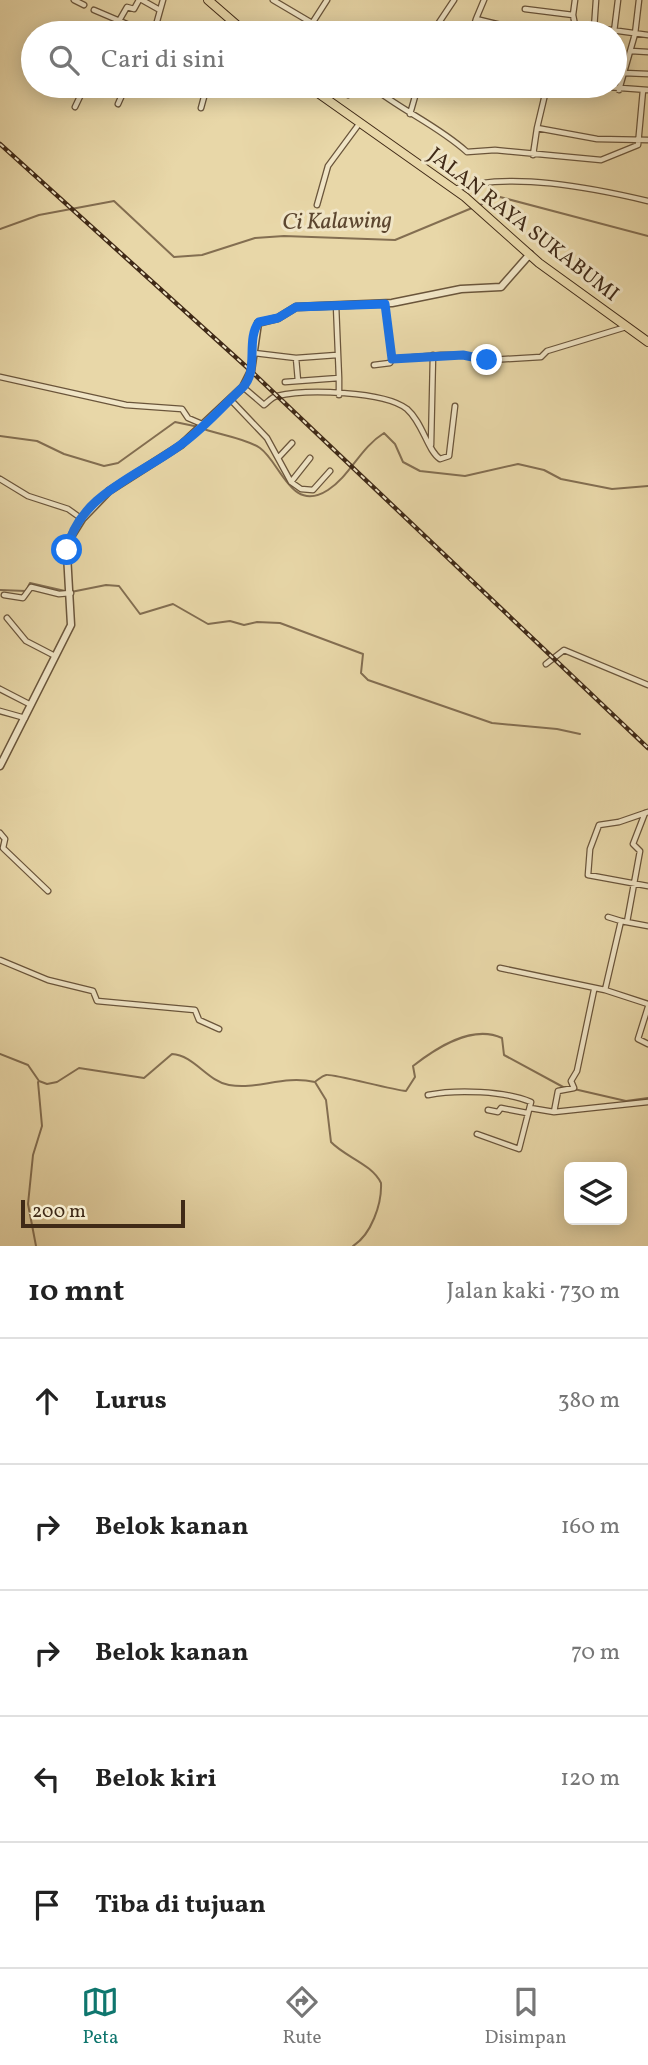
<!DOCTYPE html>
<html lang="id">
<head>
<meta charset="utf-8">
<style>
	body { margin:0; font-family:Vollkorn,serif; background:#f2f2f2; color:#222 }
	.controls { position:absolute; right:21px; bottom:21px; display:grid; overflow:hidden; border-radius:10px; box-shadow:0 4px 18px #0003 }
	.controls button { width:63px; height:63px; display:grid; place-items:center; padding:0; border:0; border-bottom:2px solid #e0e0e0; background:#fff; color:#222; font:35px sans-serif }
	.scale { position:absolute; left:21px; bottom:18px; width:164px; box-sizing:border-box; padding-left:7px; border:4px solid #402a17; border-top:0; font-size:19px; line-height:24px; white-space:nowrap; color:#402a17; -webkit-text-stroke:5px #f0e5c6; paint-order:stroke }
	.stop { position:absolute; width:21px; height:21px; margin:-16px; border:5px solid #1a73e8; border-radius:50%; background:#fff }
	.stop.end { background:#1a73e8; border-color:#fff; box-shadow:0 2px 7px #0008 }
	.list { margin:0; padding:0; list-style:none }
	h2 { display:flex; justify-content:space-between; align-items:center; height:91px; margin:0; padding:0 28px; font-size:30px }
	h2 small { font-size:23px; font-weight:400; color:#767676 }
	.list li { display:grid; grid-template-columns:46px 1fr auto; gap:21px; align-items:center; box-sizing:border-box; height:126px; padding:0 28px; border-top:2px solid #e0e0e0 }
	.list b { display:block; font-size:26px; white-space:nowrap }
	.list em { font-size:23px; font-style:normal; color:#767676 }
	.icon { flex:none; width:38px; height:38px; fill:none; stroke:currentColor; stroke-width:2; stroke-linecap:round; stroke-linejoin:round }
	.map { position:relative; flex:none; width:648px; height:1246px; overflow:hidden }
	.search { position:absolute; background:#fff; box-shadow:0 4px 18px #0003; left:21px; right:21px; top:21px; height:77px; display:flex; align-items:center; gap:18px; box-sizing:border-box; padding:0 24px; border-radius:38px; color:#767676; font-size:26px }
	.sheet { height:721px; background:#fff }
	nav { display:flex; justify-content:space-around; align-items:center; box-sizing:border-box; height:98px; border-top:2px solid #e0e0e0; background:#fff; font-size:19px; color:#767676 }
	nav a { display:grid; justify-items:center; gap:4px }
	nav .on { color:#0f766e }
	.map>svg:first-child { display:block }
	.lines { fill:none; stroke-linecap:round; stroke-linejoin:round }
	.stream { stroke:#836e51; stroke-width:2 }
	.minor-casing { stroke:#6a553b; stroke-width:7 }
	.tertiary-casing { stroke:#6a553b; stroke-width:9 }
	.trunk-casing { stroke:#402a17; stroke-width:10 }
	.minor { stroke:#f0e5c6; stroke-width:4.5 }
	.tertiary { stroke:#f0e5c6; stroke-width:6 }
	.trunk { stroke:#e8d7a8; stroke-width:8 }
	.rail-casing { stroke:#402a17; stroke-width:4.5 }
	.rail { stroke:#f0e5c6; stroke-width:2; stroke-dasharray:5; stroke-linecap:butt }
	.route { stroke:#1a73e8; stroke-width:9 }
	.labels { text-anchor:middle; dominant-baseline:central; stroke-width:6; stroke-linejoin:round; paint-order:stroke }
	.street-label { font-size:21px; fill:#402a17; stroke:#f0e5c6 }
	.water-label { font-size:23px; font-style:italic; fill:#5c462f; stroke:#f0e5c6 }
</style>
</head>
<body>
<div class="map">
<svg width="648" height="1246" viewBox="0 0 648 1246">
	<rect width="100%" height="100%" fill="#e8d7a8"/>
	<filter id="stains"><feTurbulence type="fractalNoise" baseFrequency=".00286" numOctaves="4"/><feColorMatrix values="0 0 0 0 .2 0 0 0 0 .09 0 0 0 0 .02 0 0 0 .5 -.17"/></filter>
	<radialGradient id="worn" r=".72"><stop offset=".6" stop-color="#630" stop-opacity="0"/><stop offset="1" stop-color="#630" stop-opacity=".3"/></radialGradient>
	<g class="lines">
		<!-- stream -->
		<path class="stream" d="M480 205 500 197 648 236
			M0 229 39 215 114 201 174 257 202 255 255 238 284 236 395 240 472 208
			M204 429C220 435 245 438 260 448 281 463 291 514 328 490 350 476 360 448 384 433L395 444 403 462 420 471 465 476 518 464 544 470 561 479 612 489 648 486
			M0 436 37 441 64 454 104 466 118 463 175 422 199 427
			M28 587 30 583 65 591
			M0 590 26 591
			M71 592 106 585 119 586 140 614 173 604 208 624 230 621 244 625 257 622 280 623 363 654 361 673 368 680 492 723 557 729 580 734
			M0 1054 28 1065 39 1081 47 1084 57 1082 79 1068 144 1078 172 1054C194 1055 207 1081 229 1085 258 1090 282 1075 315 1082L326 1100 331 1142C345 1157 372 1164 381 1183 382 1204 371 1235 353 1246
			M316 1081C319 1079 322 1076 326 1075 331 1073 392 1090 406 1091L415 1077 413 1066C436 1048 472 1024 502 1038L504 1055 565 1088
			M574 1089 626 1101 648 1098
			M36 1246 28 1204 33 1155 42 1126 38 1082"/>
		<!-- minor casing -->
		<g class="minor-casing">
			<path id="minor" d="M74 0 84 5
				M142 0 158 9
				M163 0 156 25 167 33
				M273 0 312 23
				M575 0 573 15 575 25 648 35
				M525 9 573 15
				M94 10 148 33
				M476 19 484 0
				M594 29 596 0
				M614 32 618 0
				M112 33 127 7 134 9 139 0
				M224 33 233 23
				M316 33 311 25 327 0
				M432 33 454 0
				M472 33 476 19 534 33
				M631 51 648 52
				M624 73 648 74
				M336 86 348 95
				M371 86C402 111 437 125 467 152L495 150 601 160 638 145 643 90
				M547 86 537 128 597 139 648 140
				M594 86 648 90
				M619 90 635 34 639 0
				M118 104 126 86
				M75 107 85 86
				M201 108 207 86
				M410 114 418 86
				M533 155 537 128
				M455 189C509 171 593 188 648 201
				M317 205 328 166 359 124
				M385 304 392 359
				M254 353 296 358
				M374 365 390 363 392 359 441 355H463L490 360 541 357 547 351 626 327
				M0 377 126 405 182 409 188 418 202 424
				M339 378V395
				M298 381 296 358 337 355
				M285 382 339 378 336 305
				M243 387 264 405C269 401 272 397 277 396 306 389 384 391 407 409 423 423 427 450 440 459L449 456 455 406
				M230 399 267 438 291 482 301 489 313 490 330 471
				M431 445 433 355
				M279 457 292 443
				M0 479 28 496 68 509 82 519
				M291 482 310 458
				M4 595 23 598 31 587 59 594 71 593
				M7 618 26 641 55 656
				M546 664 564 650 648 685
				M0 689 31 705
				M0 711 25 718
				M648 812 619 822 599 825 590 849 588 875 648 886
				M0 833 5 839 3 848 48 891
				M608 917 621 921
				M627 922 640 851 633 844 645 813
				M0 960 48 980 93 991 97 1001 195 1010 199 1020 219 1029
				M500 968 605 990 621 921 648 926
				M605 990 648 1004
				M648 1007 638 1039 648 1044
				M428 1095C457 1089 505 1091 531 1102L519 1149 477 1134
				M530 1108 554 1112 648 1102
				M488 1110 498 1112 501 1108 527 1113
				M554 1112 558 1091 574 1088 571 1081 577 1071 594 990"/>
		</g>
		<!-- tertiary casing -->
		<g class="tertiary-casing">
			<path id="tertiary" d="M0 766 71 625 67 554 72 535 82 519 109 491 181 445 243 387 251 371 258 323 278 318 296 307 392 303 461 289 501 287 530 254"/>
		</g>
		<!-- trunk casing -->
		<g class="trunk-casing">
			<path id="trunk" d="M208 0 246 33
				M308 86 465 197 539 263 648 342"/>
		</g>
		<!-- minor -->
		<use href="#minor" class="minor"/>
		<!-- tertiary -->
		<use href="#tertiary" class="tertiary"/>
		<!-- trunk -->
		<use href="#trunk" class="trunk"/>
		<!-- rail casing -->
		<g class="rail-casing">
			<path id="rail" d="M0 144 251 371 648 748"/>
		</g>
		<!-- rail -->
		<use href="#rail" class="rail"/>
	</g>
	<g class="lines">
		<!-- route -->
		<path class="route" d="M67 550C79 493 142 475 183 443 204 428 223 406 242 388 260 371 245 340 259 322L278 318 296 307 385 304 392 359 463 355 487 360"/>
	</g>
	<g class="labels">
		<!-- street labels -->
		<g class="street-label">
			<text transform="translate(523 225) rotate(38)">JALAN RAYA SUKABUMI</text>
		</g>
		<!-- water labels -->
		<g class="water-label">
			<text transform="translate(337 222) rotate(-1)">Ci Kalawing</text>
		</g>
	</g>
	<rect width="100%" height="100%" filter="url(#stains)"/>
	<rect width="100%" height="100%" fill="url(#worn)"/>
</svg>
<div class="controls">
<button><svg class="icon" aria-label="layers" viewBox="0 0 24 24"><path d="M12 4l9 5-9 5-9-5zM3 14l9 5 9-5"/></svg></button>
</div>
<div class="scale">200 m</div>
<div class="stop" style="left:67px;top:550px"></div>
<div class="stop end" style="left:487px;top:360px"></div>
<div class="search"><svg class="icon" aria-label="search" viewBox="0 0 24 24"><circle cx="10" cy="10" r="6"/><path d="M15 15l6 6"/></svg>Cari di sini</div>
</div>
<section class="sheet">
<h2>10 mnt<small>Jalan kaki · 730 m</small></h2>
<ul class="list">
<li><svg class="icon" aria-label="ahead" viewBox="0 0 24 24"><path d="M12 20V5M6 11l6-6 6 6"/></svg><div><b>Lurus</b></div><em>380 m</em></li>
<li><svg class="icon" aria-label="right" viewBox="0 0 24 24"><path d="M7 20v-9h11M14 6l5 5-5 5"/></svg><div><b>Belok kanan</b></div><em>160 m</em></li>
<li><svg class="icon" aria-label="right" viewBox="0 0 24 24"><path d="M7 20v-9h11M14 6l5 5-5 5"/></svg><div><b>Belok kanan</b></div><em>70 m</em></li>
<li><svg class="icon" aria-label="left" viewBox="0 0 24 24"><path d="M17 20v-9H6M10 6l-5 5 5 5"/></svg><div><b>Belok kiri</b></div><em>120 m</em></li>
<li><svg class="icon" aria-label="arrive" viewBox="0 0 24 24"><path d="M6 21V4h12l-3 4 3 4H6"/></svg><div><b>Tiba di tujuan</b></div></li>
</ul>
</section>
<nav>
<a class="on"><svg class="icon" aria-label="map" viewBox="0 0 24 24"><path d="M3 6l6-2 6 2 6-2v14l-6 2-6-2-6 2zM9 4v14M15 6v14"/></svg>Peta</a>
<a><svg class="icon" aria-label="directions" viewBox="0 0 24 24"><path d="M12 3l9 9-9 9-9-9zM9 14v-3h6M13 9l2 2-2 2"/></svg>Rute</a>
<a><svg class="icon" aria-label="saved" viewBox="0 0 24 24"><path d="M7 4h10v16l-5-4-5 4z"/></svg>Disimpan</a>
</nav>
</body>
</html>
